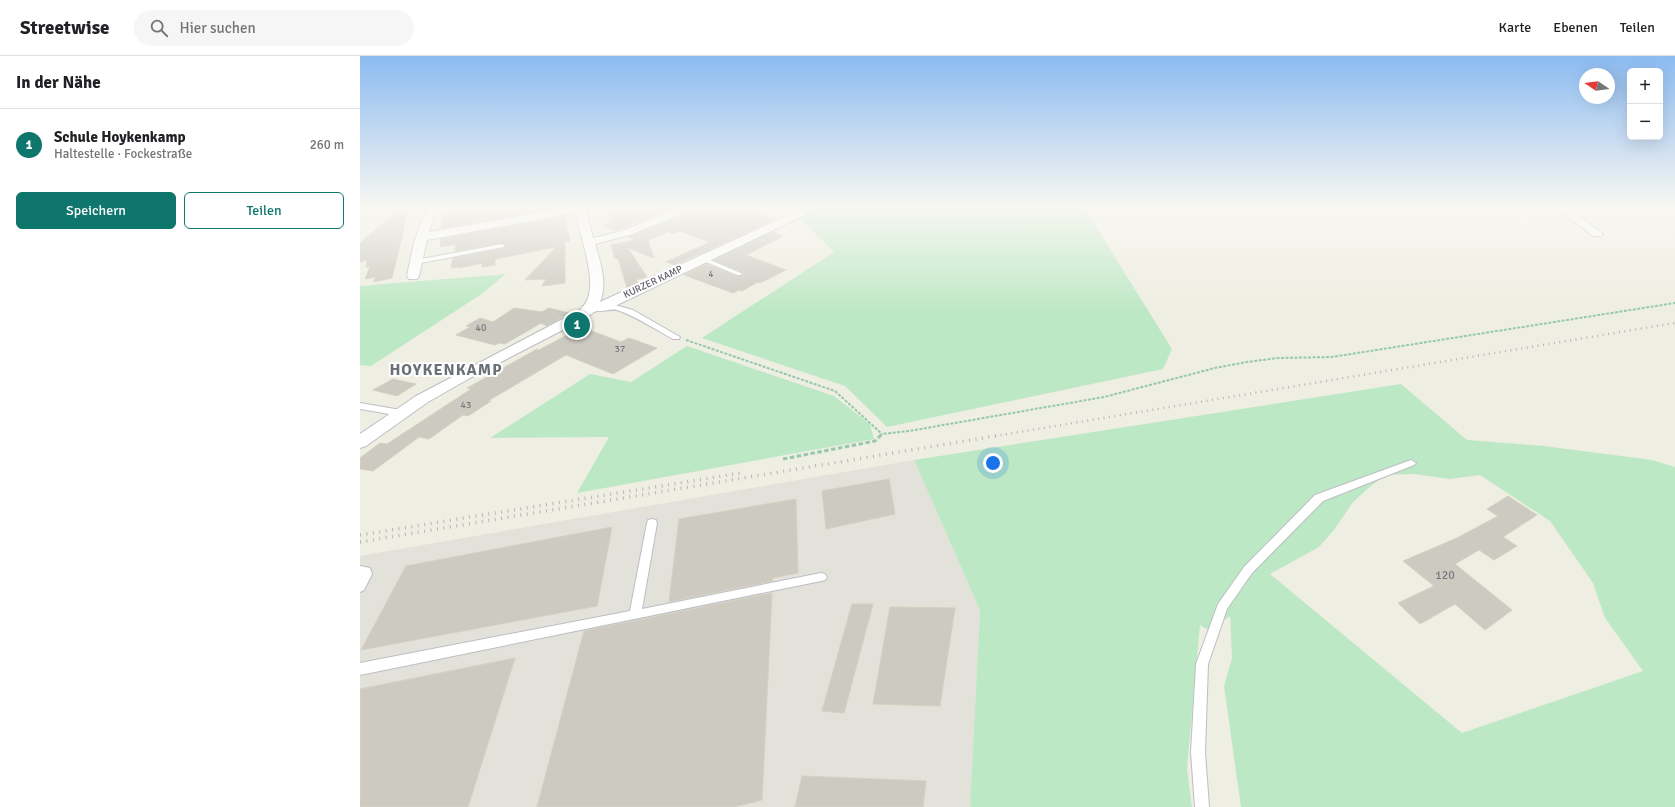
<!DOCTYPE html>
<html lang="de">
<head>
<meta charset="utf-8">
<style>
	body { margin:0; font-family:Signika,sans-serif; background:#f6f6f6; color:#202124 }
	.controls { position:absolute; right:12px; top:12px; display:grid; overflow:hidden; border-radius:6px; box-shadow:0 4px 16px #0002 }
	.controls button { width:36px; height:36px; display:grid; place-items:center; padding:0; border:0; border-bottom:1px solid #e0e0e0; background:#fff; color:#202124; font:20px sans-serif }
	.compass { position:absolute; left:1219px; top:12px; width:36px; height:36px; border-radius:50%; background:#fff; box-shadow:0 4px 16px #0002; rotate:283deg }
	.you { position:absolute; left:633px; top:407px; width:14px; height:14px; margin:-10px; border:3px solid #fff; border-radius:50%; background:#1a73e8; box-shadow:0 0 0 6px #1a73e833 }
	.badge { display:grid; place-items:center; width:26px; height:26px; border-radius:50%; background:#0f766e; color:#fff; font-size:13px; font-weight:700 }
	.pin { position:absolute; translate:-50% -50%; border:2px solid #fff; box-shadow:0 1px 4px #0006 }
	.list { margin:0; padding:0; list-style:none }
	h2 { display:flex; justify-content:space-between; align-items:center; height:52px; margin:0; padding:0 16px; font-size:17px }
	h2 small { font-size:13px; font-weight:400; color:#757577 }
	.list li { display:grid; grid-template-columns:26px 1fr auto; gap:12px; align-items:center; box-sizing:border-box; height:72px; padding:0 16px; border-top:1px solid #e0e0e0 }
	.list b { display:block; font-size:15px; white-space:nowrap }
	.list p { margin:0; font-size:13px; white-space:nowrap; color:#757577 }
	.list em { font-size:13px; font-style:normal; color:#757577 }
	.actions { display:flex; gap:8px; padding:12px 16px }
	.actions a { flex:1; padding:9px 0; border:1px solid #0f766e; border-radius:6px; text-align:center; font-size:14px; color:#0f766e }
	.actions .main { background:#0f766e; color:#fff }
	.icon { flex:none; width:22px; height:22px; fill:none; stroke:currentColor; stroke-width:2; stroke-linecap:round; stroke-linejoin:round }
	.map { position:relative; flex:none; width:1315px; height:751px; overflow:hidden }
	header { display:flex; align-items:center; gap:24px; box-sizing:border-box; height:56px; padding:0 20px; background:#fff; border-bottom:1px solid #e0e0e0 }
	header strong { font-size:19px }
	nav { display:flex; gap:22px; margin-inline-start:auto; font-size:14px }
	.search { width:280px; height:36px; background:#f6f6f6; display:flex; align-items:center; gap:10px; box-sizing:border-box; padding:0 14px; border-radius:22px; color:#757577; font-size:15px }
	main { display:flex }
	aside { flex:1; background:#fff }
	.map>svg:first-child { display:block }
	.industrial { fill:#e2e1da }
	.green { fill:#bde8c5; fill-rule:evenodd }
	.building { fill:#cccac1; stroke:#d4d1c0 }
	.lines { fill:none; stroke-linecap:round; stroke-linejoin:round }
	.lane-casing { stroke:#bdbec5; stroke-width:2 }
	.street-casing { stroke:#bdbec5; stroke-width:2 }
	.path-far1 { stroke:#95c9ae; stroke-width:2; stroke-dasharray:3 1.5; stroke-linecap:butt }
	.path { stroke:#95c9ae; stroke-width:3; stroke-dasharray:4.5 2.5; stroke-linecap:butt }
	.lane { fill:#fff; fill-rule:evenodd }
	.street { fill:#fff; fill-rule:evenodd }
	.rail-far1 { stroke:#b6b6b7; stroke-width:2.5; stroke-dasharray:1 4.5; stroke-linecap:butt }
	.rail { stroke:#b6b6b7; stroke-width:3.5; stroke-dasharray:1 5.5; stroke-linecap:butt }
	.labels { text-anchor:middle; dominant-baseline:central; stroke-width:4; stroke-linejoin:round; paint-order:stroke }
	.far-number-label { font-size:9px; fill:#77787b }
	.far-street-label { font-size:10px; fill:#5b5d64; stroke:#fff }
	.number-label { font-size:10px; fill:#77787b }
	.near-number-label { font-size:12px; fill:#77787b }
	.district-label { font-size:16px; font-weight:bold; letter-spacing:1px; fill:#6b6f76; stroke:#fff }
</style>
</head>
<body>
<header>
<strong>Streetwise</strong>
<div class="search"><svg class="icon" aria-label="search" viewBox="0 0 24 24"><circle cx="10" cy="10" r="6"/><path d="M15 15l6 6"/></svg>Hier suchen</div>
<nav><a>Karte</a><a>Ebenen</a><a>Teilen</a></nav>
</header>
<main>
<aside>
<h2>In der Nähe<small></small></h2>
<ul class="list">
<li><span class="badge">1</span><div><b>Schule Hoykenkamp</b><p>Haltestelle · Fockestraße</p></div><em>260 m</em></li>
</ul>
<div class="actions"><a class="main">Speichern</a><a>Teilen</a></div>
</aside>
<div class="map">
<svg width="1315" height="751" viewBox="0 0 1315 751">
	<rect width="100%" height="100%" fill="#efeee2"/>
	<!-- industrial -->
	<path class="industrial" d="M554 404 620 554 610 751H0V500Z"/>
	<!-- green -->
	<path class="green" d="M447 150H723L812 293 803 313 527 371 485 330 342 282 474 196 439 162 452 155Z
		M146 218 120 239 11 310 0 309V230Z
		M327 290 474 340 510 368 514 383 217 437 249 381 130 382 230 318 271 326Z
		M1041 328 1107 384 1184 390 1292 404 1315 411V751H881L864 630 872 602 870 560 850 575 840 569 827 713 832 751H610L620 554 554 404ZM1054 418 1090 423 1120 419 1190 465 1233 527 1245 562 1283 615 1102 677 910 518 959 491 974 474 993 446 1012 429 1026 419Z"/>
	<!-- building -->
	<path class="building" d="M133 150V158L177 150H204L81 172 82 159Z
		M239 150H308L313 152 255 175 243 169 253 165 248 163 253 162Z
		M348 150H371L416 163 315 209 306 206 350 186 320 175 313 178 308 176 288 184 294 202 268 192 287 221 276 224 278 227 267 232 258 202 255 203 251 189 275 184 268 181 328 157 333 159Z
		M34 158H47L42 181 32 222 13 226 16 221 5 223 10 211H6L7 204 0 206V187Z
		M206 160 207 168H206L210 185 205 186V227L182 230 186 223 165 224 196 191 135 203V209L122 211V207L99 212V211L91 212 93 202 144 192 146 189 142 187 95 195 96 188 80 191 81 183Z
		M412 176 423 180 386 199 426 214 400 227 398 226 382 235 379 234 373 237 324 219 346 208 376 220H382L384 218 382 216 354 204Z
		M154 252 182 256 189 252 209 257 187 270 181 267 145 288 139 287 135 289 96 279 110 271 106 270 120 262 133 266Z
		M216 269 261 286 269 282 297 292 253 318 206 299 128 345H131L108 360 103 359 69 383 59 381 13 415 0 413V402L20 387 27 388 111 333 107 332 177 293 179 294 209 278 203 276Z
		M33 323 56 328 37 340 13 334Z
		M529 423 535 458 466 473 462 435Z
		M1148 440 1177 459 1143 481 1157 490 1134 504 1119 494 1095 508 1152 554 1125 574 1095 548 1060 568 1038 547 1074 530 1043 505 1097 482 1138 460 1127 453Z
		M436 443 438 517 413 522 412 525 309 546 319 463Z
		M252 471 237 550 1 594 46 510Z
		M412 537 402 744 374 751H177L224 575Z
		M492 548H513L484 657 462 655Z
		M530 551 595 552 580 650 513 648Z
		M155 602 108 751H0V633Z
		M442 720 566 725 563 751H435Z"/>
	<g class="lines">
		<!-- lane casing -->
		<g class="lane-casing">
			<path id="lane" d="M142 188 144 189V191L56 208 53 206 56 204Z
				M343 201 381 217 382 218 381 219H377L341 204V202Z
				M255 249 273 254 320 281 319 283H313C295 273 277 261 257 254 250 252 240 258 233 253L237 251Z
				M0 347 41 354 45 357 41 360 0 353Z
				M1051 404 1056 407 1054 409 963 445 892 517 867 553 848 608 845 696 849 751H835L831 696 836 608 858 548 884 511 955 439Z
				M292 463 296 464 297 467 282 553 461 517 465 518 467 521 465 524 461 525 0 619V607L270 555 287 467 288 464Z
				M0 510 10 512 12 518 4 534 0 536Z"/>
		</g>
		<!-- street casing -->
		<g class="street-casing">
			<path id="street" d="M71 150H82L74 160 69 176 215 150H225L233 182 262 175 322 150H337L336 152 270 179 235 188C240 205 248 228 240 246L439 154H447L448 156 447 158 257 249 234 256 226 262 110 322 68 346 6 390 0 392V378L56 340 218 255C245 237 219 182 216 157L67 184 59 220 57 223H49L47 220C52 196 56 169 71 150Z
				M1194 150H1206L1243 178 1241 180H1233Z"/>
		</g>
		<!-- path-far1 -->
		<path class="path-far1" d="M326 284 475 335 522 378
			M520 380 522 378 549 375 744 341 855 312 887 306 918 302 972 301 1315 247"/>
		<!-- path -->
		<path class="path" d="M423 403 515 385 521 379"/>
		<!-- lane -->
		<use href="#lane" class="lane"/>
		<!-- street -->
		<use href="#street" class="street"/>
		<!-- rail-far1 -->
		<path class="rail-far1" d="M635 380 1315 267"/>
		<!-- rail -->
		<path class="rail" d="M0 479 381 417
			M0 486 641 379"/>
	</g>
	<!-- sky -->
	<linearGradient id="sky" x2="0" y2="1"><stop stop-color="#8cbbf1"/><stop offset="0.59" stop-color="#f8f7f2"/><stop offset="1" stop-color="#f8f7f2" stop-opacity="0"/></linearGradient>
	<rect width="1315" height="255" fill="url(#sky)"/>
	<g class="labels">
		<!-- far-number labels -->
		<g class="far-number-label">
			<text x="351" y="218">4</text>
		</g>
		<!-- far-street labels -->
		<g class="far-street-label">
			<text transform="translate(293 226) rotate(-25)">KURZER KAMP</text>
		</g>
		<!-- number labels -->
		<g class="number-label">
			<text x="121" y="272">40</text>
			<text x="260" y="293">37</text>
			<text x="106" y="349">43</text>
		</g>
		<!-- near-number labels -->
		<g class="near-number-label">
			<text x="1085" y="519">120</text>
		</g>
		<!-- district labels -->
		<g class="district-label">
			<text x="86" y="314">HOYKENKAMP</text>
		</g>
	</g>
</svg>
<div class="controls">
<button>+</button>
<button>−</button>
</div>
<svg class="compass" viewBox="-18 -18 36 36"><path d="M0-13l5 13h-10z" fill="#e53935"/><path d="M0 13l5-13h-10z" fill="#757577"/></svg>
<div class="you"></div>
<div class="pin badge" style="left:217px;top:269px">1</div>
</div>
</main>
</body>
</html>
